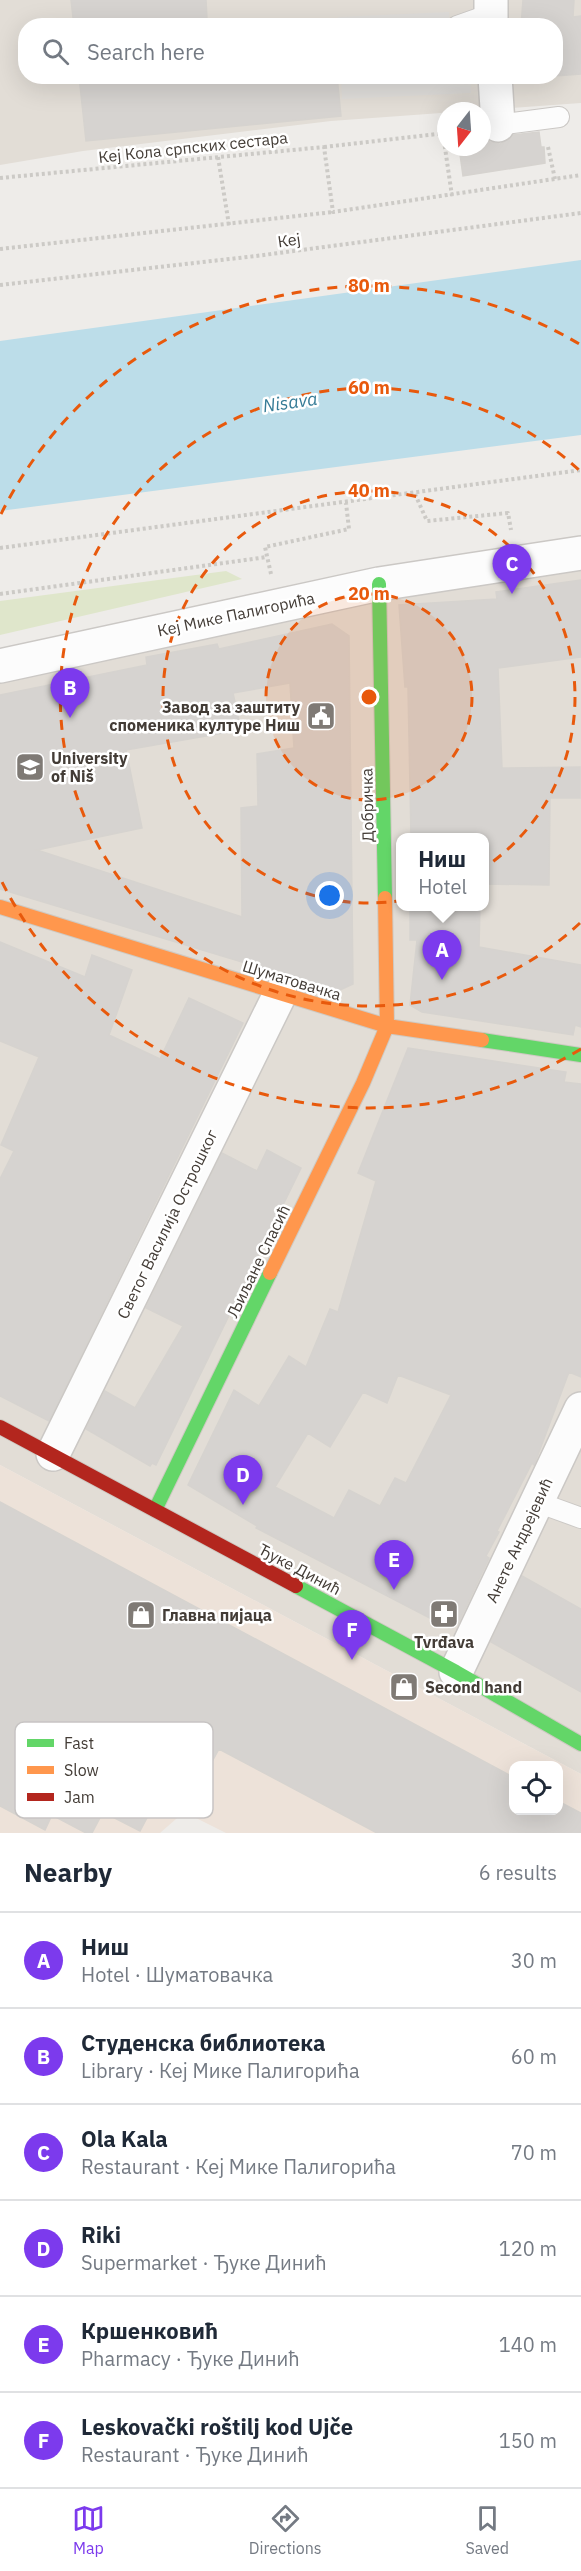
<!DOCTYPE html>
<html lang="en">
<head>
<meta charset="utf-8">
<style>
	body { margin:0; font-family:"IBM Plex Sans",sans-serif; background:#f2f2f3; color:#1f2937 }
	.controls { position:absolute; right:18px; bottom:18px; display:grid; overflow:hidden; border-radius:12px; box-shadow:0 6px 24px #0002 }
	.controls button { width:54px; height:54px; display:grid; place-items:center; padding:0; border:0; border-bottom:2px solid #e0e1e3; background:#fff; color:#1f2937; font:30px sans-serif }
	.compass { position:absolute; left:437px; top:102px; width:54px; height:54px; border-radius:50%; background:#fff; box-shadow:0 6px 24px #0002; rotate:197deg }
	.you { position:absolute; left:330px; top:896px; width:21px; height:21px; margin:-15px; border:4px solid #fff; border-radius:50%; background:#1a73e8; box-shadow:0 0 0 9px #1a73e833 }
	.badge { display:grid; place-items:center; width:39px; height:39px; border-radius:50%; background:#7c3aed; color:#fff; font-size:20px; font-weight:700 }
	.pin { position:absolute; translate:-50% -50px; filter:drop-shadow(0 2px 3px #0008) }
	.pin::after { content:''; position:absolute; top:32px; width:21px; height:18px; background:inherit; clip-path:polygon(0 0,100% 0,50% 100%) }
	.popup { position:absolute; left:396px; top:833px; width:93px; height:78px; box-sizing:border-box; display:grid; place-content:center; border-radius:12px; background:#fff; filter:drop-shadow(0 2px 4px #0005); font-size:20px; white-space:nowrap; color:#747a83 }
	.popup b { font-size:22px; color:#1f2937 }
	.popup::after { content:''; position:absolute; left:50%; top:100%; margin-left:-12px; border:12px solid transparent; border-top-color:#fff }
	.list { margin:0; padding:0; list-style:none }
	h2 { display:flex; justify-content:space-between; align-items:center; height:78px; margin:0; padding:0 24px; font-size:26px }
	h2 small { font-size:20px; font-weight:400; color:#747a83 }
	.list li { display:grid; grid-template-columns:39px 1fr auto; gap:18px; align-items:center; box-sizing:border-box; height:96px; padding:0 24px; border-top:2px solid #e0e1e3 }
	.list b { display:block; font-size:22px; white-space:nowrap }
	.list p { margin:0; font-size:20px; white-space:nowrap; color:#747a83 }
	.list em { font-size:20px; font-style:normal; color:#747a83 }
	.icon { flex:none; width:33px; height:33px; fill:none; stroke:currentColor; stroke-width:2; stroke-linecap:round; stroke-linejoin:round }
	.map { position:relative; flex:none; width:581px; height:1833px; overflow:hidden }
	.search { position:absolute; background:#fff; box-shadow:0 6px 24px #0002; left:18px; right:18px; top:18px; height:66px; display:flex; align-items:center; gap:15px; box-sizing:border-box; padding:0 21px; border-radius:24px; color:#747a83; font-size:22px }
	.sheet { height:654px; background:#fff }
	nav { display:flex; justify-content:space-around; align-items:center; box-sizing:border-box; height:84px; border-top:2px solid #e0e1e3; background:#fff; font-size:16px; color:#747a83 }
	nav a { display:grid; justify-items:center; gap:3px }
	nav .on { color:#7c3aed }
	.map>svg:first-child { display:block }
	.residential { fill:#e2ddd6; fill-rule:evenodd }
	.commercial { fill:#ede2d9; fill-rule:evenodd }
	.green { fill:#dfe6cb }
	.parking { fill:#dfddda }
	.water { fill:#bcdde9 }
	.building { fill:#d6d3d0; stroke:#d6d3cf; stroke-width:1.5; fill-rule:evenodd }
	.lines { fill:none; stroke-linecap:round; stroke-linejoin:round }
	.lane-casing { stroke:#cbc8c5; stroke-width:22 }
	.street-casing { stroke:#cbc8c5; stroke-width:36 }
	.fast-casing { stroke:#cec9c2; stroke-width:16 }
	.slow-casing { stroke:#cec9c2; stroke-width:16 }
	.jam-casing { stroke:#cec9c2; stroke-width:16 }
	.path { stroke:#cccac6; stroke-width:4; stroke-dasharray:3 3; stroke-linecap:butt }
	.lane { stroke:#fcfcfc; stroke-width:20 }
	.street { stroke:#fcfcfc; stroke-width:33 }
	.fast { stroke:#63d668; stroke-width:14 }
	.slow { stroke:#ff974d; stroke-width:14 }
	.jam { stroke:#b3261e; stroke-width:14 }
	.ring { fill:none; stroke:#e8590c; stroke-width:3; stroke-dasharray:10 8 }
	.labels { text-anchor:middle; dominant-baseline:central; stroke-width:5; stroke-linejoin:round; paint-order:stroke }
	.street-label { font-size:16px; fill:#433c36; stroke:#fff }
	.poi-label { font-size:16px; font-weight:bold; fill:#433c36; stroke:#fff; text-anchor:start }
	.water-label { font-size:18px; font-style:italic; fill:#357b96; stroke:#fff }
	.key { fill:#fff; stroke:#c7c4c3; stroke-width:1.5 }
	.key-label { font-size:16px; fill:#433c36 }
	.centre { fill:#e8590c; stroke:#fff; stroke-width:3 }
	.ring-label { font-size:18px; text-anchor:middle; font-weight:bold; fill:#e8590c; stroke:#fff; stroke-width:5; stroke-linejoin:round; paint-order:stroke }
</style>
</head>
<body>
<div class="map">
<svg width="581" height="1833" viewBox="0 0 581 1833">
	<rect width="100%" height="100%" fill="#eeece9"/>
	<!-- residential -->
	<path class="residential" d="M0 0H581V103L331 121 83 151 0 165ZM26 26H556V76H26Z
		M581 548V1774L0 1465V655ZM400 838H484V906H400Z"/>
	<!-- commercial -->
	<path class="commercial" d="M0 1465 581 1774V1833H226L184 1812 160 1833H0ZM514 1766H558V1810H514Z"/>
	<!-- green -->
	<path class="green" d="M226 571 242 579 0 635V601Z"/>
	<!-- parking -->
	<path class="parking" d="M449 12 450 25H339L338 17Z
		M341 77H470L471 93 342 99Z"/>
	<!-- water -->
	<path class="water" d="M581 260V435L0 511V341Z"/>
	<!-- building -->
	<path class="building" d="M71 0H206L207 19 145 26H74Z
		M523 0H574L573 17 581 16V74L555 76V26H521Z
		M79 76H337L341 116 86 141Z
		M539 132 541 147H544L545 163 463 176 459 147H482V135L490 142 500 144 513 135Z
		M581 580V657L498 668 502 768 580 767V798H550L549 885 484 884V837H411L408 687H405L399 605 497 599 496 592Z
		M332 624 349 636 353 984 338 991 0 889V695L147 665 146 657 217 644 219 649ZM290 683 294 748 257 754 258 806 241 808 242 917 37 850 142 828 126 750 241 730 233 693Z
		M410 906H480L479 947 581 965V1027L575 1025 573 1035 422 1012 410 1005 417 940H410Z
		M0 942 85 977 92 955 132 970 109 1035 160 1059 189 998 243 1023 49 1421 0 1396V1179L14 1151 1 1145 39 1057 0 1041Z
		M408 1048 566 1072 564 1082 581 1084V1377L569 1372 536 1460 534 1465 532 1463 497 1531 499 1532 486 1556 489 1558 458 1624 453 1621 449 1628 256 1528 257 1526 188 1485 234 1390 259 1406 289 1356 306 1367 330 1309 338 1312 376 1181 358 1173ZM398 1375 451 1395 406 1483 395 1478 380 1506 349 1490 334 1518 275 1487 308 1433 330 1447 363 1392 387 1403Z
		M267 1150 301 1168 156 1465 152 1463 150 1466 86 1429 105 1391 135 1408 183 1326 146 1308 222 1153 257 1171Z
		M0 1502 513 1777V1810H558V1801L581 1813V1833H377L219 1749 203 1778 176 1763 140 1831 103 1812 92 1833H86L52 1815 45 1830 0 1806Z
		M522 1576 581 1609V1692L491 1642Z"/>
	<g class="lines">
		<!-- lane casing -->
		<g class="lane-casing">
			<path id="lane" d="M457 26 491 14
				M498 125 559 117
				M537 1502 581 1518"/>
		</g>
		<!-- street casing -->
		<g class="street-casing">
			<path id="street" d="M491 26V0
				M495 76 498 125
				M0 666 379 584 581 553
				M53 1454 280 994
				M456 1672 581 1409"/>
		</g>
		<!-- fast casing -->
		<g class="fast-casing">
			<path id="fast" d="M379 584 385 898
				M482 1040 581 1055
				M155 1510 270 1273
				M296 1586 456 1672 581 1744"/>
		</g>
		<!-- slow casing -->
		<g class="slow-casing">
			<path id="slow" d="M0 907 387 1026 482 1040
				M270 1273 363 1083 387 1026 385 898"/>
		</g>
		<!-- jam casing -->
		<g class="jam-casing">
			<path id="jam" d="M0 1427 296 1586"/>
		</g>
		<!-- path -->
		<path class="path" d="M443 134 452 196
			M324 147 446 133
			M548 147 555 179
			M218 157 229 225
			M0 178 324 147 333 212 581 175
			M0 249 333 212
			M0 285 256 256 581 213
			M415 494 427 521 508 513 511 530
			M0 548 581 470
			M271 574 265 547 349 529 346 503
			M0 594 267 557"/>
		<!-- lane -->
		<use href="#lane" class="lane"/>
		<!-- street -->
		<use href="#street" class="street"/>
		<!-- fast -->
		<use href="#fast" class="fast"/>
		<!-- slow -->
		<use href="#slow" class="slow"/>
		<!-- jam -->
		<use href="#jam" class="jam"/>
	</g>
	<!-- distance rings -->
	<circle cx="369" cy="697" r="103" fill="#e8590c" fill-opacity=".12"/>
	<g class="ring">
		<circle cx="369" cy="697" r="103"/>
		<circle cx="369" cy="697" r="206"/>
		<path d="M580 923A309 309 0 1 1 580 471"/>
		<path d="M581 1049A411 411 0 0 1 1 880M1 514A411 411 0 0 1 581 345"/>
	</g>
	<!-- icons -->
	<defs>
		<g id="civic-square" transform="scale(1.5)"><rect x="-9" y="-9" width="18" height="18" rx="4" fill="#7f7a75" stroke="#fff"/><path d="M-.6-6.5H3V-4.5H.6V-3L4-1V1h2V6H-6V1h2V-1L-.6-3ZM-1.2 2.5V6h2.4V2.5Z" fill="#fff"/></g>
		<g id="university-square" transform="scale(1.5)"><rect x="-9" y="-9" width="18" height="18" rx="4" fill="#7f7a75" stroke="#fff"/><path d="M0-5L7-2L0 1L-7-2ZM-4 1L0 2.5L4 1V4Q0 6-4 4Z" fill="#fff"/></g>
		<g id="pharmacy-square" transform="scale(1.5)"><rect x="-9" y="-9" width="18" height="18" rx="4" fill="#7f7a75" stroke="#fff"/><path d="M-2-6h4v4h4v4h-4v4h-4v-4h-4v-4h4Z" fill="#fff"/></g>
		<g id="shop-square" transform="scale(1.5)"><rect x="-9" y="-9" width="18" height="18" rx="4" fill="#7f7a75" stroke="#fff"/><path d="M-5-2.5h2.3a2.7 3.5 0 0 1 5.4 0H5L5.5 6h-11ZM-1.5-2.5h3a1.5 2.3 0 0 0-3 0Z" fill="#fff"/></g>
	</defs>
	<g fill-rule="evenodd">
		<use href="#civic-square" x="321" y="716"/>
		<use href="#university-square" x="30" y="767"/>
		<use href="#pharmacy-square" x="444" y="1614"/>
		<use href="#shop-square" x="141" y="1615"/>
		<use href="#shop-square" x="404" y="1687"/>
	</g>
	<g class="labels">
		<!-- street labels -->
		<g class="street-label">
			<text transform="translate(193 147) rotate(-6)">Кеј Кола српских сестара</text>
			<text transform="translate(289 240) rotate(-8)">Кеј</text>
			<text transform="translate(236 614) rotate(-12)">Кеј Мике Палигорића</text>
			<text transform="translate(367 805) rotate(-91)">Добричка</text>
			<text transform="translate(292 980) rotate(17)">Шуматовачка</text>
			<text transform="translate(167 1224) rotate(-64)">Светог Василија Острошког</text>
			<text transform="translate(258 1261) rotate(-64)">Љиљане Спасић</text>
			<text transform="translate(519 1540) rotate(-65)">Анете Андрејевић</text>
			<text transform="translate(300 1569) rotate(28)">Ђуке Динић</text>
		</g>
		<!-- poi labels -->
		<g class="poi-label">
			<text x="300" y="707" text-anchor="end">Завод за заштиту<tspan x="300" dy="18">споменика културе Ниш</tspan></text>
			<text x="51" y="758">University<tspan x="51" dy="18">of Niš</tspan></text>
			<text x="162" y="1615">Главна пијаца</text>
			<text x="444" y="1642" text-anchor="middle">Tvrđava</text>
			<text x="425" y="1687">Second hand</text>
		</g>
		<!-- water labels -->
		<g class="water-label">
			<text transform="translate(290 402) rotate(-8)">Nisava</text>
		</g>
	</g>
	<!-- legend -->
	<rect x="15" y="1722" width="198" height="96" rx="9" class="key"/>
	<rect x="27" y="1739" width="27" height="8" fill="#63d668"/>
	<rect x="27" y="1766" width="27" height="8" fill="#ff974d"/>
	<rect x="27" y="1793" width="27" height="8" fill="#b3261e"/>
	<g class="key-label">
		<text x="64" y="1749">Fast</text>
		<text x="64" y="1776">Slow</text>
		<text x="64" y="1803">Jam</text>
	</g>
	<circle cx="369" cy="697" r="9" class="centre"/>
	<g class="ring-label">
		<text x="369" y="292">80 m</text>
		<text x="369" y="394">60 m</text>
		<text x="369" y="497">40 m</text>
		<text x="369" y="600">20 m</text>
	</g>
</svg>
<div class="controls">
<button><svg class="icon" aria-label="locate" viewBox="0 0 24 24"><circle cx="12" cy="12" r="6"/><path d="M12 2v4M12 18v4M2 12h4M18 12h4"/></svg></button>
</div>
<svg class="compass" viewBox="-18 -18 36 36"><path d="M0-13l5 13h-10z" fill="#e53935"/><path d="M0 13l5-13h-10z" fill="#747a83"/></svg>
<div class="you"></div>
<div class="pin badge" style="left:442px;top:980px">A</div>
<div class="popup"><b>Ниш</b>Hotel</div>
<div class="pin badge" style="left:70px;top:718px">B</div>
<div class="pin badge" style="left:512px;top:594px">C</div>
<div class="pin badge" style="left:243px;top:1505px">D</div>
<div class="pin badge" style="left:394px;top:1590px">E</div>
<div class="pin badge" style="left:352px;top:1660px">F</div>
<div class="search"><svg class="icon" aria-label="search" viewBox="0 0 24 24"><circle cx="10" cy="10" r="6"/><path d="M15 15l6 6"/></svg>Search here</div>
</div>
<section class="sheet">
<h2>Nearby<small>6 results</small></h2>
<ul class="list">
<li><span class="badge">A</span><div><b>Ниш</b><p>Hotel · Шуматовачка</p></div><em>30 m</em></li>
<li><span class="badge">B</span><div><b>Студенска библиотека</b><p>Library · Кеј Мике Палигорића</p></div><em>60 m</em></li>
<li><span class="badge">C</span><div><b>Ola Kala</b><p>Restaurant · Кеј Мике Палигорића</p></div><em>70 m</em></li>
<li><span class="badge">D</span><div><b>Riki</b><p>Supermarket · Ђуке Динић</p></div><em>120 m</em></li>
<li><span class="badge">E</span><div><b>Кршенковић</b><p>Pharmacy · Ђуке Динић</p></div><em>140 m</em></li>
<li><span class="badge">F</span><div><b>Leskovački roštilj kod Ujče</b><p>Restaurant · Ђуке Динић</p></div><em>150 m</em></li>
</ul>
</section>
<nav>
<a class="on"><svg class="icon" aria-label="map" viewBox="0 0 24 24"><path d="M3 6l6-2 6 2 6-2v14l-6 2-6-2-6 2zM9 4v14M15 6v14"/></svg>Map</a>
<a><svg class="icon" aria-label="directions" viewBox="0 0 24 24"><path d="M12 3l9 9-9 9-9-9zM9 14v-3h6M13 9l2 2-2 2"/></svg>Directions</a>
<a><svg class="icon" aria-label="saved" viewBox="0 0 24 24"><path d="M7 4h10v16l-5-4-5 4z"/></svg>Saved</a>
</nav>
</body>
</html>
